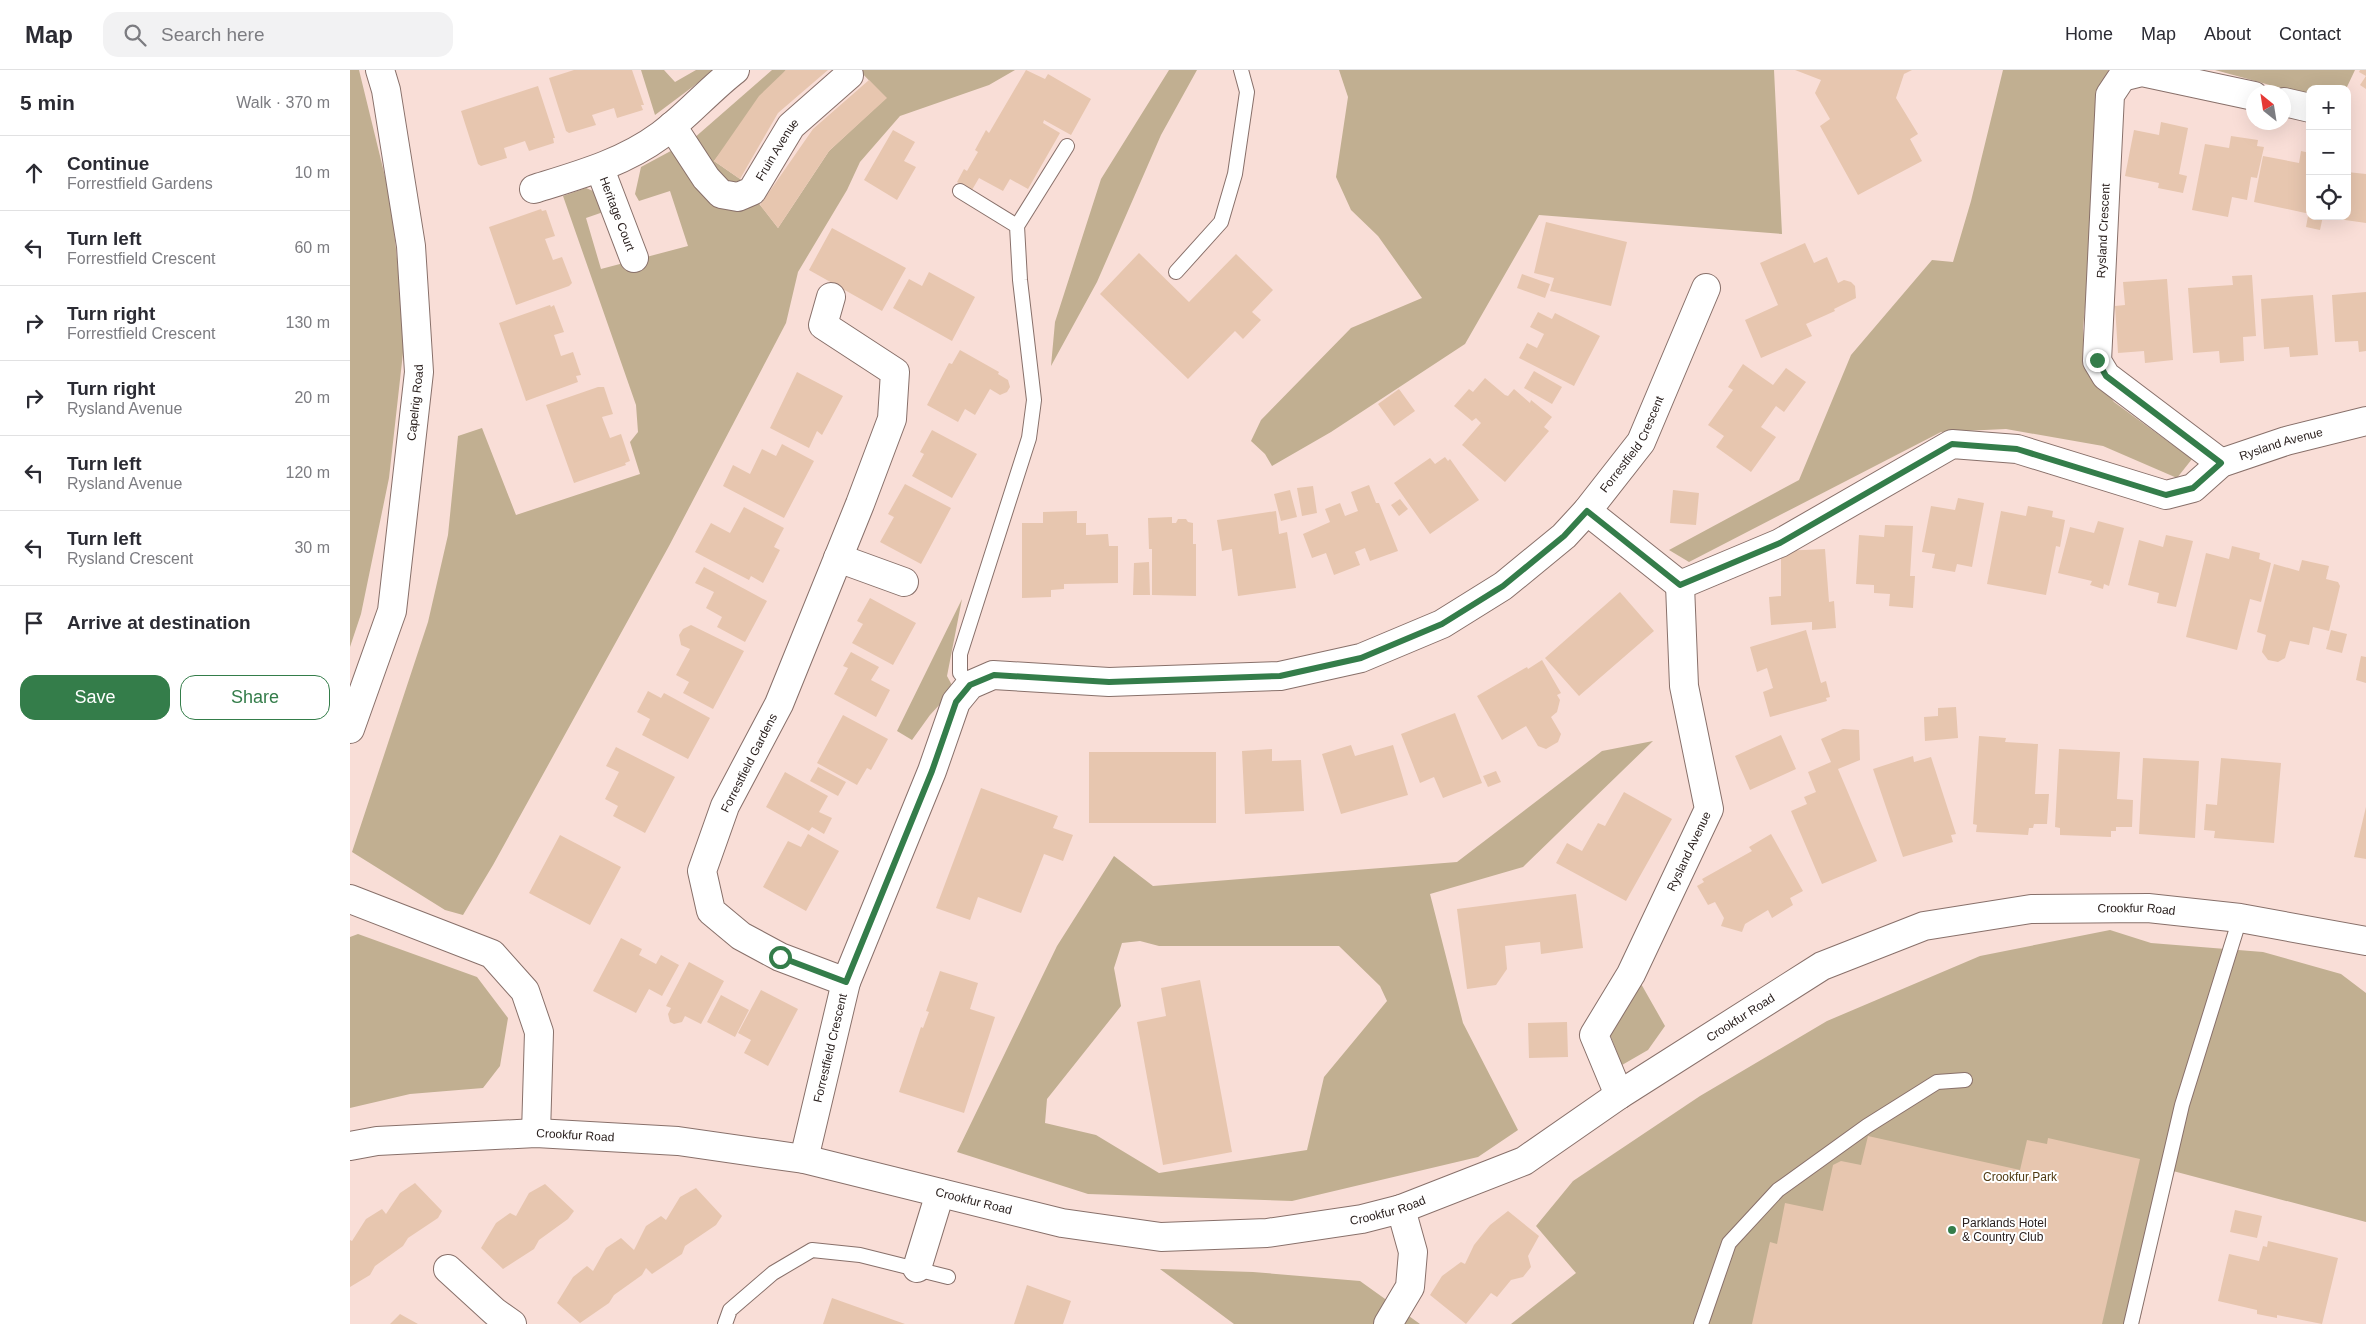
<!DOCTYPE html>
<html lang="en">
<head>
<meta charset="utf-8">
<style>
	body { margin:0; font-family:Helvetica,sans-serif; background:#f2f2f3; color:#2b2b33 }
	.controls { position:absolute; right:15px; top:15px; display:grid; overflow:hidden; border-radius:10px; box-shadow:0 5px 20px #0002 }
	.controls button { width:45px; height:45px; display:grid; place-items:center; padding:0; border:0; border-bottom:1px solid #e1e1e2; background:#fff; color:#2b2b33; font:25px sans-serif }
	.compass { position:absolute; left:1896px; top:15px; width:45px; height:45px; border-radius:50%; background:#fff; box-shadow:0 5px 20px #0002; rotate:330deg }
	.stop { position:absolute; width:15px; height:15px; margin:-11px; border:4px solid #347d4a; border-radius:50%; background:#fff }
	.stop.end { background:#347d4a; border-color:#fff; box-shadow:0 1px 5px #0008 }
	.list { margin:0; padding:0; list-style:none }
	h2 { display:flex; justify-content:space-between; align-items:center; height:65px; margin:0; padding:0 20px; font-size:21px }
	h2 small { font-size:16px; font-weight:400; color:#7c7c81 }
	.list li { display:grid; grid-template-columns:32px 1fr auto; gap:15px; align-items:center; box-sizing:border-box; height:75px; padding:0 20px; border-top:1px solid #e1e1e2 }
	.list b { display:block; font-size:19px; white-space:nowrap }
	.list p { margin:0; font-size:16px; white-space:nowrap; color:#7c7c81 }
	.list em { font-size:16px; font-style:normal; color:#7c7c81 }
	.actions { display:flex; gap:10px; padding:15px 20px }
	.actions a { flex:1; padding:11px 0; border:1px solid #347d4a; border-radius:15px; text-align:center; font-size:18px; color:#347d4a }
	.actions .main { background:#347d4a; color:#fff }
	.icon { flex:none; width:28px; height:28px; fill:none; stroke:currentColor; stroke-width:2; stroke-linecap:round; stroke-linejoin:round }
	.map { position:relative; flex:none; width:2016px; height:1254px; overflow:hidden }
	header { display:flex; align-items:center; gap:30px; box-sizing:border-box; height:70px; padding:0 25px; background:#fff; border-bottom:1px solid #e1e1e2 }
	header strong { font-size:24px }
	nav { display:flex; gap:28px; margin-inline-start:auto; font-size:18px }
	.search { width:350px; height:45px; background:#f2f2f3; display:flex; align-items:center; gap:12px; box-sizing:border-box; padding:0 18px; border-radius:15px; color:#7c7c81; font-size:19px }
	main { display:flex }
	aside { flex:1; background:#fff }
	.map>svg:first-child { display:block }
	.green { fill:#c1af91; fill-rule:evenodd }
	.building { fill:#e7c6af }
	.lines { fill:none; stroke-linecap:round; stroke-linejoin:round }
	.lane-casing { stroke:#88706a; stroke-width:16 }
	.street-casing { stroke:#88706a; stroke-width:30 }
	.secondary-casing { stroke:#88706a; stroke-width:30 }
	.lane { stroke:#fff; stroke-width:14 }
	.street { stroke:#fff; stroke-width:28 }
	.secondary { stroke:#fff; stroke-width:28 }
	.route { stroke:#347d4a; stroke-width:6 }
	.poi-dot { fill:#347d4a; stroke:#fff; stroke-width:2 }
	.labels { text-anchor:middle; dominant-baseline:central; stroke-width:4; stroke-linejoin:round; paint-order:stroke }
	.street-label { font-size:12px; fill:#2b211f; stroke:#fff }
	.park-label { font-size:12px; fill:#4f3a11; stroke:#fff }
	.poi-label { font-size:12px; fill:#2b211f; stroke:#fff; text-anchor:start }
</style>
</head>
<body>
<header>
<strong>Map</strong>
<div class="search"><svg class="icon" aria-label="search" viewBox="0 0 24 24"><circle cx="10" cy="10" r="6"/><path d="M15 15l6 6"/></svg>Search here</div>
<nav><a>Home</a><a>Map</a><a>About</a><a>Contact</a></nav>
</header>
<main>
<aside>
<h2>5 min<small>Walk · 370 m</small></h2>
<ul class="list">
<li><svg class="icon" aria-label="ahead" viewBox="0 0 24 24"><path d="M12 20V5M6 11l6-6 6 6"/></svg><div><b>Continue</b><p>Forrestfield Gardens</p></div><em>10 m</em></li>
<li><svg class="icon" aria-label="left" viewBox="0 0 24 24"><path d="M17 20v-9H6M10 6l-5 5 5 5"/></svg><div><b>Turn left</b><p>Forrestfield Crescent</p></div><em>60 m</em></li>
<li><svg class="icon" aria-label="right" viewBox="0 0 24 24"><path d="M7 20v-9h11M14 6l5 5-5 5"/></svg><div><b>Turn right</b><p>Forrestfield Crescent</p></div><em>130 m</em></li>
<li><svg class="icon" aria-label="right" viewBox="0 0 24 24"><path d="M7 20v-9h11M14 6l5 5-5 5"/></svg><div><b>Turn right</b><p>Rysland Avenue</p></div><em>20 m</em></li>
<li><svg class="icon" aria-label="left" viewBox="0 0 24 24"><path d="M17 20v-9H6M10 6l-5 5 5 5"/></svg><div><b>Turn left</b><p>Rysland Avenue</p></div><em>120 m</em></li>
<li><svg class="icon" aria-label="left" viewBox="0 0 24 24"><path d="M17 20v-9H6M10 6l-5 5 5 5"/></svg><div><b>Turn left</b><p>Rysland Crescent</p></div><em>30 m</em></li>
<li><svg class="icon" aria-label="arrive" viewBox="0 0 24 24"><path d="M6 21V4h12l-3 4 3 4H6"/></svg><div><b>Arrive at destination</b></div></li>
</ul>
<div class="actions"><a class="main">Save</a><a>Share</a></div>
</aside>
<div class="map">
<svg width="2016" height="1254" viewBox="0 0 2016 1254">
	<rect width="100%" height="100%" fill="#f9ded7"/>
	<!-- green -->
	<path class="green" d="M0 0H9L41 131 55 265 39 408 11 544 0 577Z
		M291 0H314L325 12 346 0H365L305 45Z
		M422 0H436L364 91 390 109 428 158 479 81 536 28 509 0H665L639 15 550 46 510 92 497 120 448 202 436 253 319 476 143 795 113 845 95 840 2 782 78 552 98 465 108 366 132 358 166 445 290 404 280 372 288 362 286 335 213 126 236 118 255 126 259 140 236 148 251 199 338 176 320 121 289 131 285 124 291 97 343 69Z
		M819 0H847L811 65 747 212 701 296 705 252 751 109Z
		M989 0H1424L1432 164 1189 145 1115 274 981 362 922 396 915 384 901 371 911 350 1001 258 1072 228 1028 166 1001 140 986 107 998 27Z
		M1653 0H1758L1733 258 1734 294 1764 332 1842 389 1827 408 1753 376 1656 359 1591 362 1339 492 1319 480 1449 410 1501 285 1582 190 1603 192 1621 131Z
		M1865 0H2005L1996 19H1960V26Z
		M612 529 597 606 604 619 580 645 562 670 547 661Z
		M1303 671 1173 797 1080 824 1113 953 1168 1060 1128 1087 942 1131 738 1124 607 1082 707 876 764 786 803 816 1107 792 1252 681ZM790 871 809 876H989L1030 916 1037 931 974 1007 957 1080 809 1103 746 1065 695 1053 697 1029 771 936 764 898 772 873Z
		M1760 860 1801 873 1913 882 1991 904 2016 923V1152L1823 1101 1789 1254H1161L1226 1203 1186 1156 1223 1111 1350 1026 1477 951 1630 886Z
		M8 864 127 907 158 948 150 996 133 1018 60 1024 0 1038V867Z
		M1290 912 1315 956 1298 980 1272 995 1259 962Z
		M810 1199 903 1202 1010 1211 1070 1254H884Z"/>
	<!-- building -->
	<path class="building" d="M224 0H282L294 35H291L293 40 267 48 264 38 242 45 246 55 219 63 216 61 199 8Z
		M436 0H478L428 43 390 109 364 91 409 26Z
		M676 0 695 9 698 4 741 29 721 65 694 50 693 53 710 63 678 119 660 109 653 121 629 108 622 120 607 112 614 99 617 101 628 82 625 80 636 60 639 63Z
		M1445 0H1562L1554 4 1546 28 1568 64 1560 69 1572 91 1508 125 1470 56 1480 49 1465 23 1471 10Z
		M2010 0H2016V19L2010 15 2016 6 2009 2Z
		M519 10 537 28 479 81 428 158 410 135 463 59Z
		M188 16 205 68H203L204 73 179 81 175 71 154 78 157 88 131 96 128 94 111 41Z
		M1811 52 1838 58 1829 104 1837 106 1833 123 1808 118 1809 113 1775 106 1784 60 1809 65Z
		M543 60 565 72 554 91 566 97 547 130 514 110Z
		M1881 66 1908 70 1907 76 1914 77 1907 108 1901 107 1897 130 1882 127 1878 147 1842 140 1855 74 1879 78Z
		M1951 81 1960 83V144L1904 132 1913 86 1949 93Z
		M1997 102 2016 104V153L1988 149 1989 146H1997Z
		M191 139 192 141 196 140 205 166 195 169 203 190 212 187 222 213 219 216 166 235 139 157Z
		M1958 146H1973L1970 160 1956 157Z
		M1196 152 1277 172 1261 236 1200 221 1204 208 1184 203Z
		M482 158 556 198 532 241 459 200Z
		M1455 173 1464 193 1477 187 1488 213 1494 210 1501 212 1505 216 1506 228 1484 239 1485 241 1456 254 1462 266 1411 288 1395 250 1428 235 1410 193Z
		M789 183 839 232 886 184 923 220 902 242 911 250 893 269 885 261 838 309 750 224Z
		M579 202 625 227 602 271 543 238 559 209 572 216Z
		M1172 204 1200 214 1195 228 1167 218Z
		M1902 205 1906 266 1893 267 1894 291 1870 293 1869 281 1843 283 1838 218 1883 215 1882 206Z
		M1817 209 1823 290 1795 293 1794 281 1768 283 1765 236 1775 235 1773 212Z
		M2016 222V281L2009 282 2008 271 1985 272 1982 225Z
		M1963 225 1968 285 1940 287 1939 277 1914 279 1911 229Z
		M200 235 201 237 204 235 214 262 204 265 211 286 223 282 231 305 226 306 228 312 176 331 149 253Z
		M1188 242 1202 249 1205 243 1250 266 1224 316 1169 288 1177 273 1187 278 1194 264 1180 257Z
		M610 280 649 302 648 304 658 310 660 317 657 322 650 325 640 319 625 345 615 339 608 352 577 335 599 293 602 294Z
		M1393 294 1423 315 1436 298 1456 312 1434 342 1426 336 1411 357 1426 367 1401 402 1366 377 1374 366 1358 355 1383 320 1378 317Z
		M1184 301 1212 317 1202 334 1174 318Z
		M447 302 493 326 472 365 467 361 459 378 420 358Z
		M1135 308 1155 325 1158 326 1164 319 1180 333 1181 330 1202 347 1194 357 1199 361 1155 412 1112 375 1131 353 1126 348 1122 351 1104 336 1119 319 1123 322Z
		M248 317H254L263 344 252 347 260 368 271 364 280 391 275 393 276 395 224 413 196 335Z
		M1049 319 1065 341 1044 356 1028 334Z
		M582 360 627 384 602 428 562 406 574 384 570 382Z
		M432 374 464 391 434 448 373 416 383 395 400 404 412 379 426 386Z
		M1095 387 1098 391 1100 389 1129 430 1080 464 1044 413 1080 388 1085 394Z
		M555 414 601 438 571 494 530 472 544 447 538 444Z
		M1019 415 1026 433H1029L1048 481 1020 491 1015 478 1005 482 1010 495 984 505 976 483 962 488 953 464 980 452 975 439 990 433 995 446 1008 441 1001 422Z
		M963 416 967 443 952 446 947 418Z
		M940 420 947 447 931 451 924 424Z
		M1323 420 1349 423 1346 455 1320 453Z
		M1608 428 1634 433 1622 497 1607 494 1605 502 1582 498 1585 484 1572 482 1581 436 1605 440Z
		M1050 429 1058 439 1049 446 1041 435Z
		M1678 436 1703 441 1702 447 1715 450 1710 477 1706 476 1696 525 1637 514 1651 441 1676 446Z
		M394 437 434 458 424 477 430 480 413 513 401 506 399 510 345 482 361 453 380 463Z
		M727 441V453H736V465L758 464 759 476H768V513L714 514V519L701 520V527L672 528V453H693V442Z
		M926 441 929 464 937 462 946 518 888 526 882 479 872 481 867 450Z
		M822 447V453H826L828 449H836L838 452 843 453V474H846V526L802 525V479H799L798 448Z
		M1748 451 1774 458 1759 516 1754 514 1753 519 1740 515 1742 511 1708 503 1720 457 1744 463Z
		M1535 455 1563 456 1560 506H1565L1563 538 1539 536 1540 524 1524 523V515L1506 514 1509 465 1534 467Z
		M1816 465 1843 471 1826 537 1807 533 1809 523 1778 515 1789 470 1813 477Z
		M1882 476 1910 483 1909 489 1921 493 1911 532 1900 529 1887 580 1836 567 1856 483 1879 489Z
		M1475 479 1479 532 1484 531 1486 558 1462 560V552L1421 555 1419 527 1431 526V481Z
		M1952 490 1979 496 1976 509 1988 512 1990 516 1979 561 1963 557 1959 575 1940 571 1935 588 1928 592 1918 590 1912 582 1916 565 1907 562 1924 494 1949 501Z
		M799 492 800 525H783L784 493Z
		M354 497 417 531 395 572 367 557 372 547 356 538 364 522 345 513Z
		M1270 522 1304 561 1229 626 1195 588Z
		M520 528 566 553 543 595 502 573 513 554 507 551Z
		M341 555 394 581 363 639 333 623 339 612 326 605 340 579 331 575 329 565 333 559Z
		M1456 560 1471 613 1476 611 1480 627 1476 628 1477 631 1420 647 1413 622 1423 618 1417 598 1407 602 1400 577Z
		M1981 560 1997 564 1992 583 1976 579Z
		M501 582 529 597 521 610 540 620 526 647 484 624 498 598 493 596Z
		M2011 586 2016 587V613L2006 610Z
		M1192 590 1211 623 1207 625 1210 630 1207 642 1201 647 1211 664 1208 672 1196 679 1188 676 1176 656 1152 670 1127 626 1177 597 1178 599Z
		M298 621 311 628 314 623 360 648 338 689 292 665 300 649 287 642Z
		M1606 637 1608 668 1575 671 1574 647 1588 646V638Z
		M1105 643 1132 713 1093 728 1084 707 1070 713 1051 664Z
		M493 645 538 669 521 700 517 698 507 715 467 693Z
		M1493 659 1509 660 1510 690 1488 699 1527 791 1472 814 1441 741 1457 734 1454 727 1466 722 1458 702 1481 692 1471 669Z
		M1431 665 1446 699 1400 720 1385 686Z
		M1629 666 1656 668 1655 672 1688 674 1685 724H1699L1697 754H1684L1683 758H1679L1678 765 1626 762 1627 755 1623 754Z
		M1001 675 1005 686 1043 675 1058 725 991 744 972 684Z
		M266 677 325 707 295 763 263 746 268 736 255 729 269 702 256 696Z
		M922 679V691L951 690 954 741 895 744 892 681Z
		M1709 679 1770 682 1767 729 1783 730 1782 757H1766V761H1761V767L1710 765V758L1705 757Z
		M739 682H866V753H739Z
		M1563 686 1564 692 1581 687 1606 764 1601 765 1603 772 1553 787 1523 699Z
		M1793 688 1849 691 1845 768 1789 764Z
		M1871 688 1931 693 1924 773 1864 768 1865 761 1854 760 1856 734 1867 735Z
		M468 697 496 712 488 726 460 711Z
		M1146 701 1151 712 1138 717 1133 706Z
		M435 702 478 726 469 742 482 748 474 764 462 757 459 761 416 737Z
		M631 718 708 746 703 758 723 765 713 791 694 784 671 843 628 827 620 850 586 838Z
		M1274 722 1322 749 1276 831 1206 793 1217 773 1232 781 1248 753 1255 756Z
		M2016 737V789L2004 787Z
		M458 764 489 781 456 841 413 817 438 771 451 777Z
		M1421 764 1453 821 1440 828 1443 835 1422 848 1418 840 1395 854 1392 862 1371 856 1374 848 1365 832 1358 835 1347 816 1354 812 1352 809 1402 781 1399 777Z
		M210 765 271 797 240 855 179 823Z
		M1226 824 1233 878 1191 884 1190 872 1155 876 1157 899 1146 915 1117 919 1107 839Z
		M271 868 292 879 289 885 306 894 311 885 329 895 312 926 299 919 286 943 243 921Z
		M339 892 374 911 351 954 335 946 332 952 324 954 320 952 318 944 321 938 316 936Z
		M590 901 628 913 620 939 645 947 614 1043 549 1022 571 957 573 958 579 942 576 941Z
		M850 910 882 1082 813 1095 787 952 816 946 811 918Z
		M411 920 448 939 418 996 394 983 401 970 388 963Z
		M371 925 399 940 385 967 357 952Z
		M1217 952 1218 987 1179 988 1178 953Z
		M1518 1066 1670 1100 1677 1070 1697 1074 1698 1068 1790 1089 1752 1254H1402L1420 1172 1427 1174 1435 1133 1473 1141 1483 1095 1491 1091 1511 1095Z
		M65 1113 92 1141 88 1148 58 1168 53 1176 25 1196 20 1205 0 1217V1170L2 1171 16 1149 32 1139 36 1144 50 1123Z
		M195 1114 224 1141 218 1149 189 1170 184 1179 153 1199 131 1178 146 1153 160 1143 166 1146 179 1123Z
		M346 1118 372 1146 366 1155 335 1176 332 1184 302 1204 296 1198 292 1205 264 1225 259 1233 230 1253 207 1233 223 1207 237 1196 243 1201 256 1178 271 1168 284 1180 296 1156 311 1146 316 1150 330 1127Z
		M1885 1140 1912 1146 1907 1168 1880 1162Z
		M1158 1141 1189 1166 1178 1186 1181 1197 1173 1207 1161 1210 1147 1227 1141 1223 1116 1254 1080 1225 1092 1206 1111 1192 1115 1194 1124 1175 1140 1155Z
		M1918 1171 1988 1188 1972 1254 1927 1245V1248L1907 1244V1240L1868 1231 1879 1184 1909 1191 1913 1176 1917 1177Z
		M677 1215 721 1231 713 1254H664Z
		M482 1228 555 1254H473Z
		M50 1244 68 1254H40Z"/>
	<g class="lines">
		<!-- lane casing -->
		<g class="lane-casing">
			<path id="lane" d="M610 121 667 156 717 76
				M826 202 871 152 885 104 897 22 891 0
				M620 615 610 603V584L679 368 684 330 670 210 667 156
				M375 1254 380 1240 423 1203 462 1180 510 1185 598 1207
				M1351 1254 1379 1173 1428 1120 1517 1056 1587 1012 1615 1010
				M1781 1254 1832 1035 1890 848"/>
		</g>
		<!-- street casing -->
		<g class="street-casing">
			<g id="street">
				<path d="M1934 32 1960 38"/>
				<path id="s1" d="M322 56 356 108 371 124 388 127 402 121 441 56 499 5"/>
				<path id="s2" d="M250 99 284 188"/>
				<path d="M184 119C229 105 273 93 311 65 337 46 359 20 385 0"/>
				<path d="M481 227 473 255 545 302 542 349 510 434 429 634 375 736 352 801 361 841 391 866 430 887 496 912"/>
				<path id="s3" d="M1871 393 1756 306 1747 291 1760 25 1772 7 1792 2 1904 26"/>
				<path d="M1237 441 1330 515"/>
				<path d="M488 488 554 512"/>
				<path id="s4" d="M1269 1025 1244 965 1281 904 1359 739 1334 616 1330 515 1430 473 1602 374 1667 379 1816 425 1843 418 1871 393 1936 371 2016 351"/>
				<path id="s5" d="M454 1089 496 912 582 701 606 632 620 615 643 605 759 612 930 606 1011 588 1092 554 1153 516 1214 466 1237 441 1291 372 1356 218"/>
				<path d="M567 1198 590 1123"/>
				<path d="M98 1199 145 1242 162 1254"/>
				<path d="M1038 1254 1060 1217 1063 1182 1051 1139"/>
			</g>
		</g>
		<!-- secondary casing -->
		<g class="secondary-casing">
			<g id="secondary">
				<path id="s6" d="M0 659 42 541 69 302 61 176 36 20 30 0"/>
				<path d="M0 829 142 884 175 921 189 962 186 1063"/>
				<path id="s7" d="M0 1076 27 1071 186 1063 328 1071 454 1089 712 1153 811 1167 917 1163 1012 1149 1051 1139 1174 1091 1269 1025 1472 896 1574 856 1681 839 1798 838 1890 848 2016 871"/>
			</g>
		</g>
		<!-- lane -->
		<use href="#lane" class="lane"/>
		<!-- street -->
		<use href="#street" class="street"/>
		<!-- secondary -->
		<use href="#secondary" class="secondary"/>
	</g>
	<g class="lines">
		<!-- route -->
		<path class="route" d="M430 887 496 912 582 701 606 632 620 615 644 605 759 612 930 606 1011 588 1092 554 1153 516 1214 466 1237 441 1330 515 1430 473 1602 374 1667 379 1816 425 1843 418 1871 393 1756 306 1747 290"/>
	</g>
	<!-- markers -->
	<circle class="poi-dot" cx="1602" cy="1160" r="5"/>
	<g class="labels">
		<!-- street labels -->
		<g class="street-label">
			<text stroke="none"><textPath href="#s1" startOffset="165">Fruin Avenue</textPath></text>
			<text stroke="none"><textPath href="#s2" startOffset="48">Heritage Court</textPath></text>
			<text stroke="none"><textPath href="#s3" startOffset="292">Rysland Crescent</textPath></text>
			<text stroke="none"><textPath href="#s6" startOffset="335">Capelrig Road</textPath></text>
			<text stroke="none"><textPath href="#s5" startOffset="1254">Forrestfield Crescent</textPath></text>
			<text stroke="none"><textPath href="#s4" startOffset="1202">Rysland Avenue</textPath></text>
			<text transform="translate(399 693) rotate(-63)">Forrestfield Gardens</text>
			<text stroke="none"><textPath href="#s4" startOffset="272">Rysland Avenue</textPath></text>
			<text stroke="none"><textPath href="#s7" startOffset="1876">Crookfur Road</textPath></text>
			<text stroke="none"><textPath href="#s7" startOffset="1456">Crookfur Road</textPath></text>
			<text stroke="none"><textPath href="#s5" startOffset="114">Forrestfield Crescent</textPath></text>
			<text stroke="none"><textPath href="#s7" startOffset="226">Crookfur Road</textPath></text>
			<text stroke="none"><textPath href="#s7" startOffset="631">Crookfur Road</textPath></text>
			<text stroke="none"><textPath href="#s7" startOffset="1051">Crookfur Road</textPath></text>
		</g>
		<!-- park labels -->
		<g class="park-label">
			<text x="1670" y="1107">Crookfur Park</text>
		</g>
		<!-- poi labels -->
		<g class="poi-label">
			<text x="1612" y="1153">Parklands Hotel<tspan x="1612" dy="14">&amp; Country Club</tspan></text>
		</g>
	</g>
</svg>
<div class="controls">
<button>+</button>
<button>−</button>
<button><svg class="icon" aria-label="locate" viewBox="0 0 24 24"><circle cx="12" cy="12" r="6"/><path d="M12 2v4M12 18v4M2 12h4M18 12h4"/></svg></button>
</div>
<svg class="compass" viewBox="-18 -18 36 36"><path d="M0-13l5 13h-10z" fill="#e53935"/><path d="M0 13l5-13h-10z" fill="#7c7c81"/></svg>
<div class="stop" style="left:430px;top:887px"></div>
<div class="stop end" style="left:1747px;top:290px"></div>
</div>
</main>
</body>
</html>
